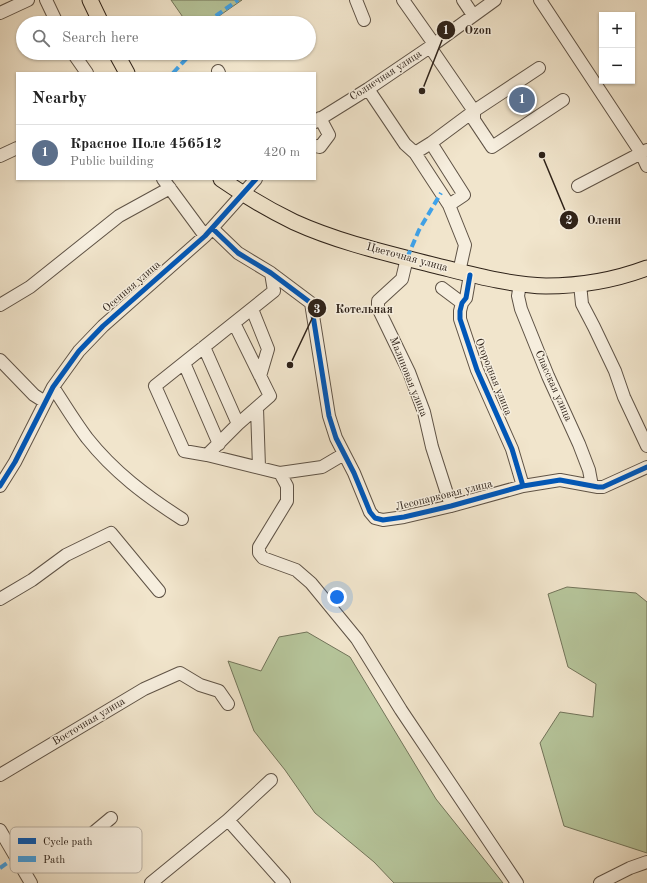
<!DOCTYPE html>
<html lang="en">
<head>
<meta charset="utf-8">
<style>
	body { margin:0; font-family:"Old Standard TT",serif; background:#f2f2f2; color:#222 }
	.controls { position:absolute; right:12px; top:12px; display:grid; overflow:hidden; border-radius:0px; box-shadow:0 1px 3px #0004 }
	.controls button { width:36px; height:36px; display:grid; place-items:center; padding:0; border:0; border-bottom:1px solid #e0e0e0; background:#fff; color:#222; font:20px sans-serif }
	.you { position:absolute; left:337px; top:597px; width:14px; height:14px; margin:-10px; border:3px solid #fff; border-radius:50%; background:#1a73e8; box-shadow:0 0 0 6px #1a73e833 }
	.badge { display:grid; place-items:center; width:26px; height:26px; border-radius:50%; background:#b45309; color:#fff; font-size:13px; font-weight:700 }
	.pin { position:absolute; translate:-50% -50%; border:2px solid #fff; box-shadow:0 1px 4px #0006 }
	.list { margin:0; padding:0; list-style:none }
	h2 { display:flex; justify-content:space-between; align-items:center; height:52px; margin:0; padding:0 16px; font-size:17px }
	h2 small { font-size:13px; font-weight:400; color:#767676 }
	.list li { display:grid; grid-template-columns:26px 1fr auto; gap:12px; align-items:center; box-sizing:border-box; height:56px; padding:0 16px; border-top:1px solid #e0e0e0 }
	.list b { display:block; font-size:15px; white-space:nowrap }
	.list p { margin:0; font-size:13px; white-space:nowrap; color:#767676 }
	.list em { font-size:13px; font-style:normal; color:#767676 }
	.icon { flex:none; width:22px; height:22px; fill:none; stroke:currentColor; stroke-width:2; stroke-linecap:round; stroke-linejoin:round }
	.map { position:relative; flex:none; width:647px; height:883px; overflow:hidden }
	.search { position:absolute; background:#fff; box-shadow:0 1px 3px #0004; left:16px; top:16px; width:300px; height:44px; display:flex; align-items:center; gap:10px; box-sizing:border-box; padding:0 14px; border-radius:22px; color:#767676; font-size:15px }
	.panel { position:absolute; background:#fff; box-shadow:0 1px 3px #0004; left:16px; top:72px; width:300px; height:108px; border-radius:0px }
	.map>svg:first-child { display:block }
	.green { fill:#b6c59b; stroke:#72745a }
	.lines { fill:none; stroke-linecap:round; stroke-linejoin:round }
	.minor-casing { stroke:#5f5346; stroke-width:14 }
	.major-casing { stroke:#2e2219; stroke-width:17 }
	.minor { stroke:#f6eede; stroke-width:12 }
	.major { stroke:#f1e5cc; stroke-width:15 }
	.quiet { stroke:#3ea2ea; stroke-width:4; stroke-dasharray:8 4; stroke-linecap:butt }
	.cycleway-casing { stroke:#f6eede; stroke-width:8 }
	.cycleway { stroke:#0057b8; stroke-width:5 }
	.labels { text-anchor:middle; dominant-baseline:central; stroke-width:3; stroke-linejoin:round; paint-order:stroke }
	.street-label { font-size:11px; fill:#2e2219; stroke:#f6eede }
	.key { fill:#f6eede; stroke:#bab1a3; stroke-width:1 }
	.key-label { font-size:11px; fill:#2e2219 }
	.leader { fill:none; stroke:#2e2219; stroke-width:1.5 }
	.callout-dot { fill:#2e2219; stroke:#f6eede; stroke-width:1.5 }
	.mark-label { font-size:12px; text-anchor:middle; font-weight:bold; fill:#fff }
	.callout-label { font-size:12px; text-anchor:middle; font-weight:bold; fill:#2e2219; stroke:#f6eede; stroke-width:3; stroke-linejoin:round; paint-order:stroke }
</style>
</head>
<body>
<div class="map">
<svg width="647" height="883" viewBox="0 0 647 883">
	<rect width="100%" height="100%" fill="#f1e5cc"/>
	<filter id="stains"><feTurbulence type="fractalNoise" baseFrequency=".005" numOctaves="4"/><feColorMatrix values="0 0 0 0 .2 0 0 0 0 .09 0 0 0 0 .02 0 0 0 .5 -.17"/></filter>
	<radialGradient id="worn" r=".72"><stop offset=".6" stop-color="#630" stop-opacity="0"/><stop offset="1" stop-color="#630" stop-opacity=".3"/></radialGradient>
	<!-- green -->
	<path class="green" d="M171 0H242L209 23H187Z
		M567 587 636 593 647 602V853L564 826 540 743 560 712 593 717 596 684 568 667 548 594Z
		M307 632 350 657 436 799 503 883H394L374 862 315 813 285 770 254 731 228 661 261 671 279 637Z"/>
	<g class="lines">
		<!-- minor casing -->
		<g class="minor-casing">
			<path id="minor" d="M46 0 57 23
				M356 0 364 20
				M403 0 434 44
				M463 0 473 15
				M540 0 641 153 647 166
				M0 13 28 0
				M430 47 474 111 539 68
				M73 53 87 73
				M218 71 219 73
				M368 89 405 144 415 153 430 176 449 205 465 245 459 272
				M474 111V120L492 147 563 100
				M315 122 368 89 430 47 495 0
				M431 143 474 111
				M315 146 320 147 329 135 320 118
				M415 153 431 143 464 195 449 205
				M0 156 17 148
				M163 179 205 236
				M578 186 647 150
				M212 228 238 253 271 273 311 303 329 416 336 438 354 473 370 512 375 518 383 520 404 517 451 506 523 486 560 480 598 487H603L647 467
				M407 258 402 279 378 301V308L409 372 424 412 432 447 451 506
				M470 275 466 298 462 303 460 311V319L477 370 512 449 523 486
				M520 284 518 296 521 309 548 376 579 444 589 470 592 486
				M580 284 582 304 594 327 615 371 624 397 647 446
				M442 288 462 303
				M0 305 30 287 119 216 170 188
				M252 309 268 349 260 376
				M234 323 270 396 238 424 207 455 184 451 155 386 274 291 271 273
				M204 347 238 424
				M0 360 34 395 45 402
				M184 363 219 444
				M53 387C64 404 75 422 87 438 114 472 146 496 182 519
				M257 408 259 467
				M207 455 280 473 322 467 344 454
				M280 473 287 486V501L259 547V553L263 558 296 570 311 583 357 639 401 710 517 883
				M0 486 15 462 53 387 79 351 103 326 205 236 256 179
				M0 599 32 580 66 555 111 533 159 591
				M0 775 144 689 180 673 200 685 219 691 228 704
				M228 820 271 780
				M0 830 31 883
				M21 865 49 857 87 838 111 818
				M151 883 228 820 284 883
				M600 883 630 868 647 862"/>
		</g>
		<!-- major casing -->
		<g class="major-casing">
			<path id="major" d="M90 0 101 23
				M116 53 127 73
				M221 179C244 195 269 210 294 222 338 242 386 253 433 265 470 274 508 285 546 286 581 286 615 280 647 268"/>
		</g>
		<!-- minor -->
		<use href="#minor" class="minor"/>
		<!-- major -->
		<use href="#major" class="major"/>
		<!-- quiet -->
		<path class="quiet" d="M206 23 238 0
			M173 73 187 58 190 53
			M407 258 419 230 441 193
			M0 868 16 857"/>
		<!-- cycleway casing -->
		<g class="cycleway-casing">
			<path id="cycleway" d="M212 228 238 253 271 273 311 303 329 416 336 438 354 473 370 512 375 518 383 520 404 517 451 506 523 486 560 480 598 487H603L647 467
				M470 275 466 298 462 303 460 311V319L477 370 512 449 523 486
				M0 486 15 462 53 387 79 351 103 326 205 236 256 179"/>
		</g>
		<!-- cycleway -->
		<use href="#cycleway" class="cycleway"/>
	</g>
	<g class="labels">
		<!-- street labels -->
		<g class="street-label">
			<text transform="translate(386 76) rotate(-33)">Солнечная улица</text>
			<text transform="translate(407 258) rotate(15)">Цветочная улица</text>
			<text transform="translate(132 287) rotate(-41)">Осенняя улица</text>
			<text transform="translate(408 377) rotate(68)">Малиновая улица</text>
			<text transform="translate(493 377) rotate(68)">Огородная улица</text>
			<text transform="translate(553 386) rotate(66)">Спасская улица</text>
			<text transform="translate(444 496) rotate(-14)">Лесопарковая улица</text>
			<text transform="translate(89 722) rotate(-31)">Восточная улица</text>
		</g>
	</g>
	<!-- legend -->
	<rect x="10" y="827" width="132" height="46" rx="6" class="key"/>
	<rect x="18" y="838" width="18" height="6" fill="#0057b8"/>
	<rect x="18" y="856" width="18" height="6" fill="#3ea2ea"/>
	<g class="key-label">
		<text x="43" y="845">Cycle path</text>
		<text x="43" y="863">Path</text>
	</g>
	<!-- callouts -->
	<path class="leader" d="M422 91L446 30M542 155L569 220M290 365L317 308"/>
	<g class="callout-dot">
		<circle cx="422" cy="91" r="4"/>
		<circle cx="542" cy="155" r="4"/>
		<circle cx="290" cy="365" r="4"/>
		<circle cx="446" cy="30" r="10"/>
		<circle cx="569" cy="220" r="10"/>
		<circle cx="317" cy="308" r="10"/>
	</g>
	<g class="mark-label">
		<text x="446" y="34">1</text>
		<text x="569" y="224">2</text>
		<text x="317" y="313">3</text>
	</g>
	<g class="callout-label">
		<text x="478" y="34">Ozon</text>
		<text x="604" y="224">Олени</text>
		<text x="364" y="313">Котельная</text>
	</g>
	<rect width="100%" height="100%" filter="url(#stains)"/>
	<rect width="100%" height="100%" fill="url(#worn)"/>
</svg>
<div class="controls">
<button>+</button>
<button>−</button>
</div>
<div class="you"></div>
<div class="pin badge" style="left:522px;top:100px;background:#5c6f8a">1</div>
<div class="search"><svg class="icon" aria-label="search" viewBox="0 0 24 24"><circle cx="10" cy="10" r="6"/><path d="M15 15l6 6"/></svg>Search here</div>
<section class="panel">
<h2>Nearby<small></small></h2>
<ul class="list">
<li><span class="badge" style="background:#5c6f8a">1</span><div><b>Красное Поле 456512</b><p>Public building</p></div><em>420 m</em></li>
</ul>
</section>
</div>
</body>
</html>
